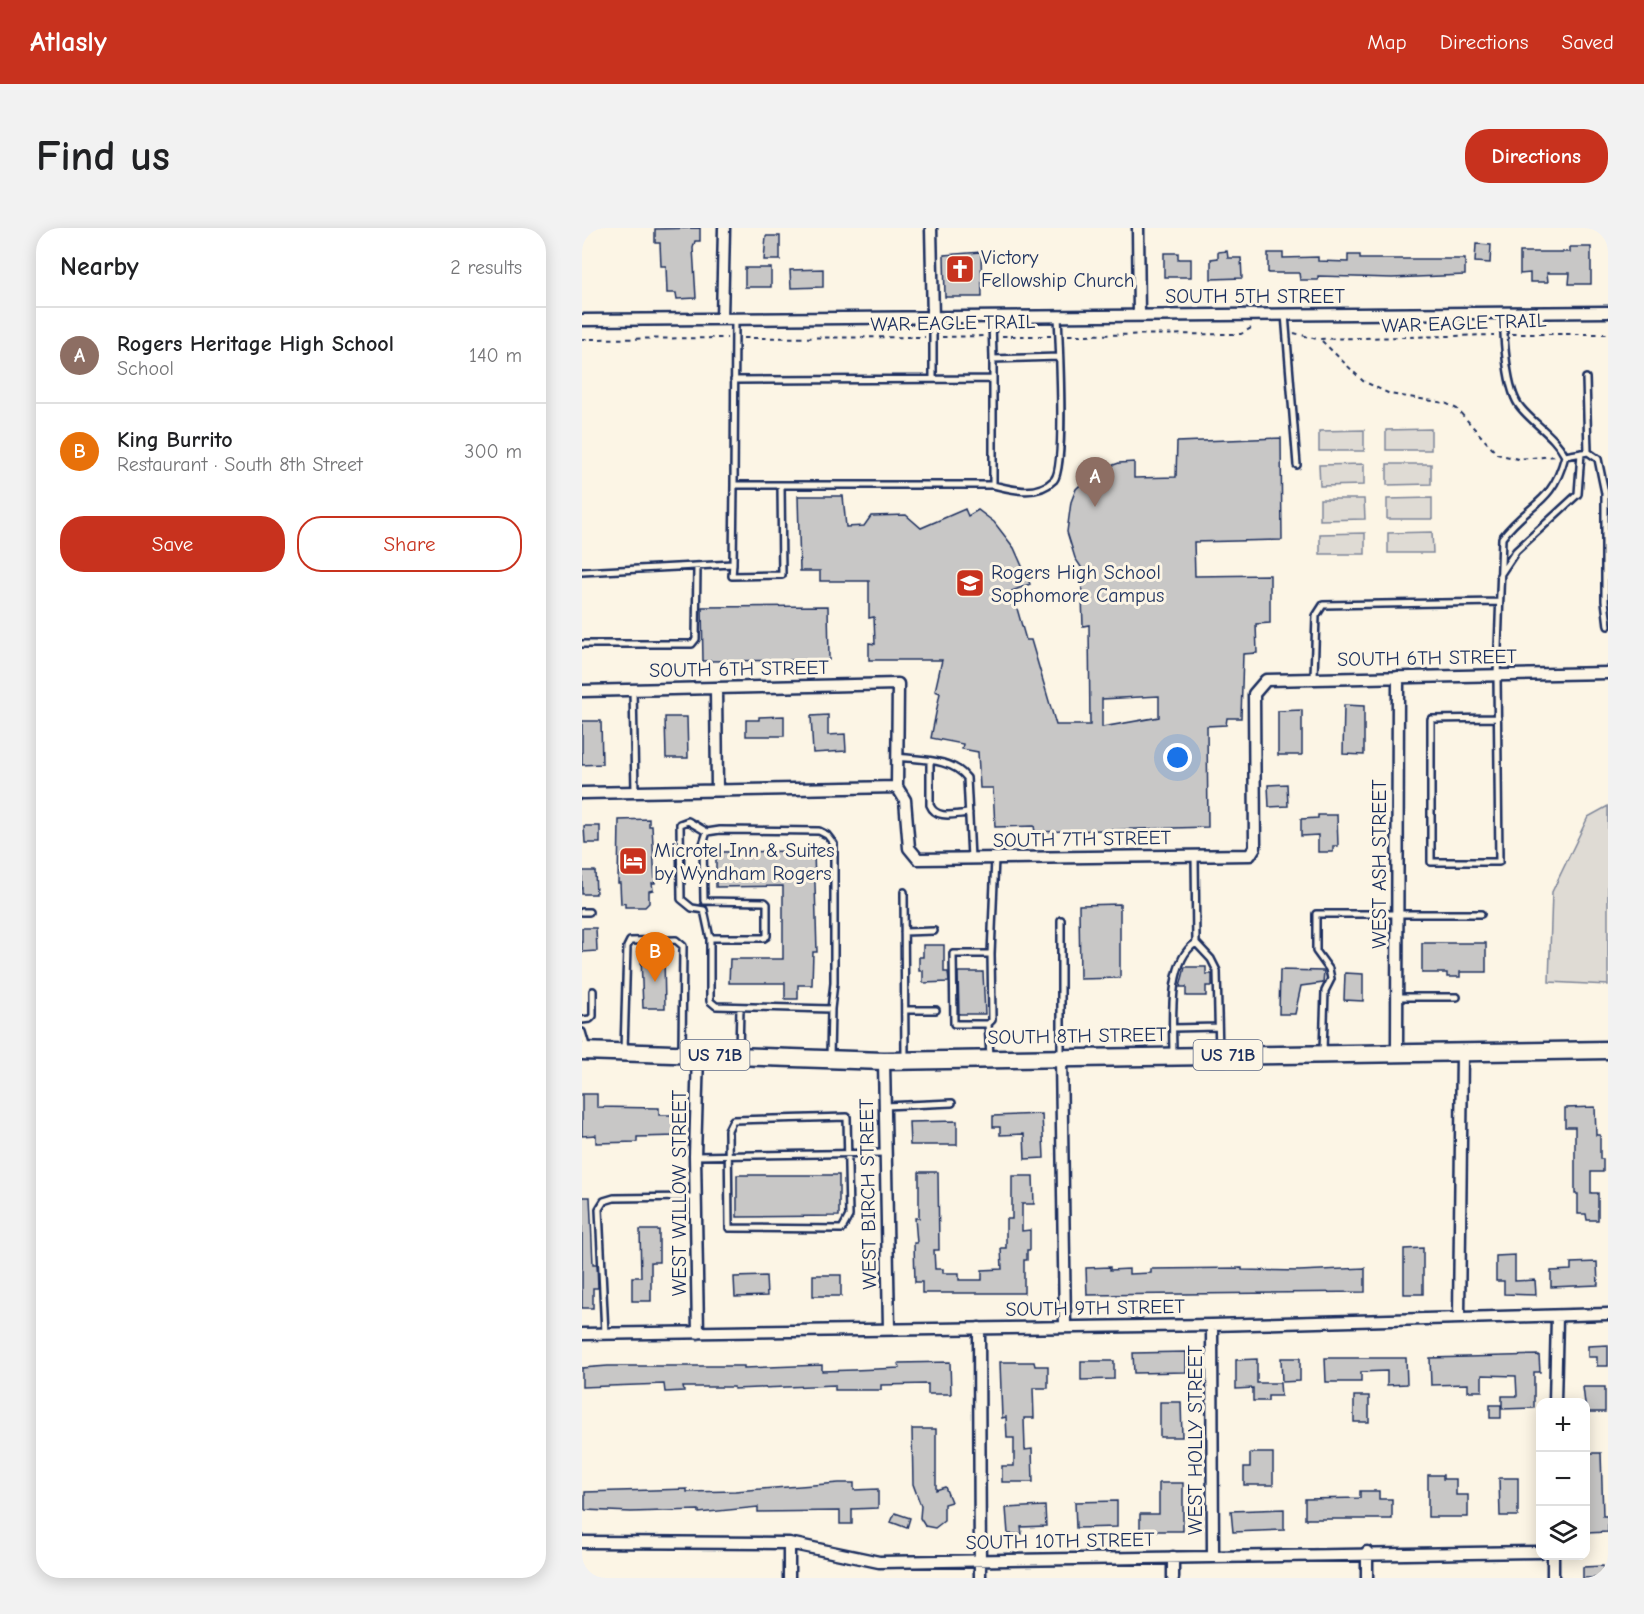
<!DOCTYPE html>
<html lang="en">
<head>
<meta charset="utf-8">
<style>
	body { margin:0; font-family:"Comic Neue",sans-serif; background:#f2f2f2; color:#202124 }
	.controls { position:absolute; right:18px; bottom:18px; display:grid; overflow:hidden; border-radius:12px; box-shadow:0 3px 15px #0003 }
	.controls button { width:54px; height:54px; display:grid; place-items:center; padding:0; border:0; border-bottom:2px solid #e0e0e0; background:#fff; color:#202124; font:30px sans-serif }
	.you { position:absolute; left:596px; top:530px; width:21px; height:21px; margin:-15px; border:4px solid #fff; border-radius:50%; background:#1a73e8; box-shadow:0 0 0 9px #1a73e833 }
	.badge { display:grid; place-items:center; width:39px; height:39px; border-radius:50%; background:#c8321e; color:#fff; font-size:20px; font-weight:700 }
	.pin { position:absolute; translate:-50% -50px; filter:drop-shadow(0 2px 3px #0008) }
	.pin::after { content:''; position:absolute; top:32px; width:21px; height:18px; background:inherit; clip-path:polygon(0 0,100% 0,50% 100%) }
	.list { margin:0; padding:0; list-style:none }
	h2 { display:flex; justify-content:space-between; align-items:center; height:78px; margin:0; padding:0 24px; font-size:26px }
	h2 small { font-size:20px; font-weight:400; color:#757577 }
	.list li { display:grid; grid-template-columns:39px 1fr auto; gap:18px; align-items:center; box-sizing:border-box; height:96px; padding:0 24px; border-top:2px solid #e0e0e0 }
	.list b { display:block; font-size:22px; white-space:nowrap }
	.list p { margin:0; font-size:20px; white-space:nowrap; color:#757577 }
	.list em { font-size:20px; font-style:normal; color:#757577 }
	.actions { display:flex; gap:12px; padding:18px 24px }
	.actions a { flex:1; padding:14px 0; border:2px solid #c8321e; border-radius:24px; text-align:center; font-size:21px; color:#c8321e }
	.actions .main { background:#c8321e; color:#fff }
	.icon { flex:none; width:33px; height:33px; fill:none; stroke:currentColor; stroke-width:2; stroke-linecap:round; stroke-linejoin:round }
	.map { position:relative; flex:none; width:1026px; height:1350px; overflow:hidden; border-radius:24px }
	header { display:flex; align-items:center; gap:36px; box-sizing:border-box; height:84px; padding:0 30px; background:#c8321e; color:#fff }
	header strong { font-size:28px }
	nav { display:flex; gap:33px; margin-inline-start:auto; font-size:21px }
	.intro { display:flex; align-items:center; justify-content:space-between; box-sizing:border-box; height:144px; padding:0 36px }
	h1 { margin:0; font-size:42px }
	.button { padding:15px 27px; border-radius:24px; background:#c8321e; color:#fff; font-size:21px; font-weight:700 }
	main { display:flex; gap:36px; padding:0 36px }
	aside { flex:1; background:#fff; border-radius:24px; box-shadow:0 3px 15px #0003 }
	.map>svg:first-child { display:block }
	.green { fill:#dfdbd4; stroke:#7d8599; stroke-width:1.5 }
	.building { fill:#c8c7c6; stroke:#1b2f5e; stroke-width:1.5; fill-rule:evenodd }
	.lines { fill:none; stroke-linecap:round; stroke-linejoin:round }
	.service-casing { stroke:#1b2f5e; stroke-width:10 }
	.minor-casing { stroke:#1b2f5e; stroke-width:15 }
	.primary-casing { stroke:#1b2f5e; stroke-width:21 }
	.path { stroke:#1b2f5e; stroke-width:2; stroke-dasharray:4.5 4.5; stroke-linecap:butt }
	.service { stroke:#fcf5e5; stroke-width:5 }
	.minor { stroke:#fcf5e5; stroke-width:10 }
	.primary { stroke:#fcf5e5; stroke-width:16 }
	.labels { text-anchor:middle; dominant-baseline:central; stroke-width:6; stroke-linejoin:round; paint-order:stroke }
	.shield { fill:#fcf5e5; stroke:#5e6a86; stroke-width:1.5 }
	.shield-label { font-size:18px; font-weight:bold; fill:#1b2f5e }
	.poi-label { font-size:20px; fill:#1b2f5e; stroke:#fcf5e5; text-anchor:start }
	.street-label { font-size:20px; fill:#1b2f5e; stroke:#fcf5e5 }
</style>
</head>
<body>
<header>
<strong>Atlasly</strong>
<nav><a>Map</a><a>Directions</a><a>Saved</a></nav>
</header>
<div class="intro"><h1>Find us</h1><a class="button">Directions</a></div>
<main>
<aside>
<h2>Nearby<small>2 results</small></h2>
<ul class="list">
<li><span class="badge" style="background:#8d6e63">A</span><div><b>Rogers Heritage High School</b><p>School</p></div><em>140 m</em></li>
<li><span class="badge" style="background:#e8710a">B</span><div><b>King Burrito</b><p>Restaurant · South 8th Street</p></div><em>300 m</em></li>
</ul>
<div class="actions"><a class="main">Save</a><a>Share</a></div>
</aside>
<div class="map">
<svg width="1026" height="1350" viewBox="0 0 1026 1350">
	<rect width="100%" height="100%" fill="#fcf5e5"/>
	<filter id="ink" filterUnits="userSpaceOnUse"><feTurbulence type="fractalNoise" baseFrequency=".0167" numOctaves="2"/><feDisplacementMap in="SourceGraphic" scale="12" xChannelSelector="R" yChannelSelector="G"/><feConvolveMatrix kernelMatrix="1 2 1 2 8 2 1 2 1" color-interpolation-filters="sRGB"/></filter>
	<g filter="url(#ink)">
		<!-- green -->
		<path class="green" d="M849 201V222H804V202Z
			M782 202V223H737V203Z
			M782 236V257L738 258 737 237Z
			M805 236H849V256L805 257Z
			M850 270V291H805V271Z
			M738 271H782L783 291 738 292Z
			M850 304 851 325H806V305Z
			M783 305V326H738V306Z
			M1026 578V757L967 754 970 664 1006 589Z"/>
		<!-- building -->
		<path class="building" d="M118 0V13H113L111 20 114 70 95 71 94 65H85L84 38H79L78 15H73V1Z
			M184 8H198V32H182Z
			M894 16 909 17 908 35 893 34Z
			M988 19H1009V56H987L988 45H965L966 54H948V45L938 46V24H988Z
			M645 23 646 30H659L660 50 629 51V31L636 30V24Z
			M399 24 400 69H363L362 27Z
			M582 25H596V31H609V49H582Z
			M686 25H701V30L736 29V33L766 34V27H778V31H883V47L810 50 736 48V52H718L717 45H686Z
			M163 40H189V59H163Z
			M241 41V59L209 60 208 42Z
			M699 210 700 312 612 314 613 348 688 347V395L674 396 675 425 661 426 659 490H645L644 497 625 498 626 599 453 604 452 598 413 599 411 560H398L396 524 380 521 381 516 349 510 358 465 353 463 360 432H287V415L293 416 292 389 287 390V353H238V343H218L216 268H261L264 299 282 298 289 288 324 287 339 300 383 281 386 288 396 282 412 294 432 320 448 356 430 363 444 412H449L474 497H508L507 397 501 398 499 339 493 330 485 304 489 274 494 261 521 236 523 240 537 235 552 234V250L594 249 595 214ZM577 468V489L520 499V471Z
			M246 378 247 432 121 433 120 379Z
			M762 477 782 478V527L761 526Z
			M720 482V527H696V483Z
			M246 487V507L263 506 264 523 231 525 229 488Z
			M202 488V508H164V492H177V489Z
			M83 489H105L106 530H84Z
			M0 493H19L20 536 0 537Z
			M705 556 706 578 687 579 686 557Z
			M736 587H755L756 618H751V624H736V607L719 608V591L736 590Z
			M67 591V598H70L73 655H70L71 662 67 663V675L63 679H43V675L39 676 38 655H36L37 592Z
			M2 598H18V615H3Z
			M232 623 235 724H231L230 757H216V771H203V755H147L148 731H201V658L134 659V624Z
			M0 643H13L14 666H0Z
			M538 676V750L498 751 497 677Z
			M0 700H14L15 723 0 724Z
			M840 715H904V744H878V749H865V745H840Z
			M341 717H362V744H366L367 754 341 755V743H337V729H341Z
			M82 728 83 780H61L59 729Z
			M603 739H624V746H630V758H624V768H604V759H598Z
			M698 742 742 743 741 755 719 758 713 786H697Z
			M376 744H401L403 786H377Z
			M763 745 781 746V773L762 772Z
			M0 866H15V879L77 880V887H95V908L55 909V914L14 915V907L0 908Z
			M1013 879 1014 907H1018V931H1021V944H1009V965H1016V992H1005L1004 986H996V966H993V899H983V880Z
			M460 886 462 930 443 931 442 906 418 907V899H411V888Z
			M375 893V917H328L327 894Z
			M337 944H356L357 1022H352L353 1041H361V1045H377V1052H400V1042L420 1041 419 1020H424V991H430V948H451L452 976H440V1003L448 1002V1022H445V1032H442V1065H340V1054H333L332 1015H335L333 990H337Z
			M155 947H257V988L155 989Z
			M0 969H8L11 1036H15L16 1060H11V1080H0Z
			M58 1002H77V1034H69V1073H50V1049H59Z
			M841 1020V1066H822V1021Z
			M933 1027V1053L953 1052 954 1067 922 1066V1053H914V1028Z
			M1015 1034 1016 1057 969 1059V1043L989 1042V1035Z
			M528 1039V1042L547 1041V1046L569 1045V1041L660 1040V1042L717 1043 783 1040V1064L505 1067 504 1040Z
			M231 1047H259V1068H231Z
			M184 1048 185 1068 153 1069 152 1049Z
			M1026 1117V1138H1015V1129H1006V1118Z
			M604 1124V1144L552 1145 551 1125Z
			M957 1127 958 1144H952V1180L920 1181V1168H935L934 1148 900 1147V1163H886V1156L849 1157 848 1130Z
			M699 1130H718V1153L700 1154Z
			M743 1130H824L825 1156 805 1157V1143L779 1144V1154H744Z
			M675 1131V1155H698L699 1168H686V1173H671V1160L654 1161V1132Z
			M499 1133H532V1151L499 1152Z
			M368 1134 369 1166H346V1156L299 1157V1162H253V1157L152 1161V1159H101L102 1163 83 1164 82 1156 0 1159V1140L26 1138H162V1140L240 1137V1143L272 1142 318 1140 317 1135Z
			M418 1134H452L453 1138H466V1160H451L452 1190H442L443 1222 450 1221 451 1254H420V1238H432V1210H425L424 1189 420 1190Z
			M1001 1159H1023V1184H1004Z
			M772 1168H787V1194H772Z
			M578 1174H599L600 1209H578Z
			M908 1177H919V1190H908Z
			M330 1201H354V1262L363 1259 369 1274 362 1276V1293L353 1300 343 1298 338 1290 339 1278 331 1256Z
			M668 1225H691V1257H662V1239H668Z
			M1004 1225H1019L1021 1288H1026V1304L1004 1305Z
			M846 1247H861V1251H874V1267H886V1289H846Z
			M917 1250H936V1288H918Z
			M257 1255H272V1262L296 1261V1280L270 1281V1296H258V1283L176 1284V1279L117 1285V1282L49 1284 3 1282V1264L105 1261V1264L153 1263Z
			M577 1255H601V1303H558V1286H577Z
			M778 1263H797V1271H810V1291H723V1271L778 1270Z
			M535 1273V1299L494 1300 493 1274Z
			M463 1278 464 1298 439 1299 440 1306H426L424 1280Z
			M702 1281V1302L651 1304 649 1283Z
			M313 1285 328 1290 325 1300 309 1294Z
			M1021 1338V1350H1001V1339Z"/>
		<g class="lines">
			<!-- service casing -->
			<g class="service-casing">
				<path id="service" d="M703 86 715 237
					M410 90 411 131 477 129
					M153 91 152 257H411C431 262 455 269 472 252 484 239 477 113 476 88
					M1004 150 1006 224
					M351 151V91
					M152 152 411 151
					M983 228 1006 224 1016 231 1023 265V373L1026 398
					M411 257V131
					M151 336 150 348 200 347 199 257
					M0 344 151 336 152 257
					M918 347 934 323 996 266 999 225
					M0 416H110L114 411 115 339
					M732 449 734 388 741 377 917 374
					M51 462 53 563
					M916 490 849 491V634H917L915 447 920 310C947 274 970 278 983 228 973 208 953 197 939 180 924 164 921 106 922 84
					M315 529C339 532 370 530 385 550L389 630
					M348 534V577C354 592 373 586 387 585
					M125 604 106 593 98 596 99 671 110 680 122 682 128 710
					M613 628 614 715 629 731 635 743 637 825
					M322 664 323 831
					M0 684H7
					M322 704 352 703
					M409 726 413 630
					M816 769H875
					M323 782H354
					M0 792 8 791 11 788V763
					M406 796 410 792 409 726H371L372 796H406L408 828
					M591 800 636 799
					M0 804 5 821
					M42 823 45 719 48 713 94 712 101 718 100 824
					M741 823 743 763 749 751 747 741 734 723V686H899
					M157 826 158 779
					M591 826C591 795 585 732 614 715
					M479 828V692
					M248 830 249 781 134 778 128 773V710H182L185 708V676L183 674 122 673 121 616 125 604 138 602 237 603 245 607 252 616V755L249 781
					M303 878 370 875
					M265 889 267 988 260 1001 147 1000 146 902 151 892Z
					M113 928 304 925
					M23 1105 17 981 22 973 32 970 113 969"/>
			</g>
			<!-- minor casing -->
			<g class="minor-casing">
				<path id="minor" d="M349 0 351 91
					M556 0 557 87
					M140 91 142 0
					M0 92 1026 84
					M134 460 135 562
					M0 463 316 456 315 559 323 572 327 620 336 631 668 627 673 619 672 466 684 452 1026 445
					M0 565 315 559
					M815 824 816 449
					M116 826 113 928 116 1105
					M479 830 483 1097
					M302 833 307 1100
					M877 1089 880 824
					M630 1097 631 1328
					M397 1100 398 1350
					M0 1106 630 1097 1026 1086
					M973 1174 975 1089
					M0 1314 207 1315 297 1334 958 1324
					M207 1315V1350
					M971 1328V1350
					M591 1350V1329
					M785 1350V1324"/>
			</g>
			<!-- primary casing -->
			<g class="primary-casing">
				<path id="primary" d="M0 823 302 833 1026 822"/>
			</g>
			<!-- path -->
			<path class="path" d="M712 105 735 111 912 107
				M930 106H1026
				M486 107 659 106 671 99
				M420 108H469
				M360 109 403 108
				M162 110 343 109
				M0 111 145 110
				M740 113 781 153 808 166 863 175 875 181 915 226 936 231 974 228"/>
			<!-- service -->
			<use href="#service" class="service"/>
			<!-- minor -->
			<use href="#minor" class="minor"/>
			<!-- primary -->
			<use href="#primary" class="primary"/>
		</g>
	</g>
	<!-- icons -->
	<defs>
		<g id="church-square" transform="scale(1.5)"><rect x="-9" y="-9" width="18" height="18" rx="4" fill="#c8321e" stroke="#fcf5e5"/><path d="M-1.2-6h2.4v3.5h3.3v2.4h-3.3V6h-2.4V-.1h-3.3v-2.4h3.3Z" fill="#fff"/></g>
		<g id="school-square" transform="scale(1.5)"><rect x="-9" y="-9" width="18" height="18" rx="4" fill="#c8321e" stroke="#fcf5e5"/><path d="M0-5L7-2L0 1L-7-2ZM-4 1L0 2.5L4 1V4Q0 6-4 4Z" fill="#fff"/></g>
		<g id="hotel-square" transform="scale(1.5)"><rect x="-9" y="-9" width="18" height="18" rx="4" fill="#c8321e" stroke="#fcf5e5"/><path d="M-6-4.5h1.5V1H6V5H4.5V3h-9V5H-6ZM-4 0a1.8 1.8 0 1 1 3.6 0ZM.5 0V-2.5h3Q6-2.5 6 0Z" fill="#fff"/></g>
	</defs>
	<g fill-rule="evenodd">
		<use href="#church-square" x="378" y="41"/>
		<use href="#school-square" x="388" y="355"/>
		<use href="#hotel-square" x="51" y="633"/>
	</g>
	<g class="labels">
		<!-- shield labels -->
		<g class="shield">
			<rect x="98.5" y="812" width="69" height="30" rx="4.5"/>
			<rect x="611.5" y="812" width="69" height="30" rx="4.5"/>
		</g>
		<g class="shield-label">
			<text x="133" y="827">US 71B</text>
			<text x="646" y="827">US 71B</text>
		</g>
		<!-- poi labels -->
		<g class="poi-label">
			<text x="399" y="29">Victory<tspan x="399" dy="23">Fellowship Church</tspan></text>
			<text x="409" y="344">Rogers High School<tspan x="409" dy="23">Sophomore Campus</tspan></text>
			<text x="72" y="622">Microtel Inn &amp; Suites<tspan x="72" dy="23">by Wyndham Rogers</tspan></text>
		</g>
		<!-- street labels -->
		<g class="street-label">
			<text x="673" y="68">SOUTH 5TH STREET</text>
			<text transform="translate(371 95) rotate(-1)">WAR EAGLE TRAIL</text>
			<text transform="translate(882 95) rotate(-2)">WAR EAGLE TRAIL</text>
			<text transform="translate(845 430) rotate(-1)">SOUTH 6TH STREET</text>
			<text transform="translate(157 441) rotate(-1)">SOUTH 6TH STREET</text>
			<text transform="translate(500 611) rotate(-1)">SOUTH 7TH STREET</text>
			<text transform="translate(797 636) rotate(-90)">WEST ASH STREET</text>
			<text transform="translate(495 808) rotate(-1)">SOUTH 8TH STREET</text>
			<text transform="translate(97 965) rotate(-90)">WEST WILLOW STREET</text>
			<text transform="translate(286 966) rotate(-91)">WEST BIRCH STREET</text>
			<text transform="translate(513 1080) rotate(-1)">SOUTH 9TH STREET</text>
			<text transform="translate(613 1212) rotate(-90)">WEST HOLLY STREET</text>
			<text transform="translate(478 1313) rotate(-1)">SOUTH 10TH STREET</text>
		</g>
	</g>
</svg>
<div class="controls">
<button>+</button>
<button>−</button>
<button><svg class="icon" aria-label="layers" viewBox="0 0 24 24"><path d="M12 4l9 5-9 5-9-5zM3 14l9 5 9-5"/></svg></button>
</div>
<div class="you"></div>
<div class="pin badge" style="left:513px;top:279px;background:#8d6e63">A</div>
<div class="pin badge" style="left:73px;top:754px;background:#e8710a">B</div>
</div>
</main>
</body>
</html>
